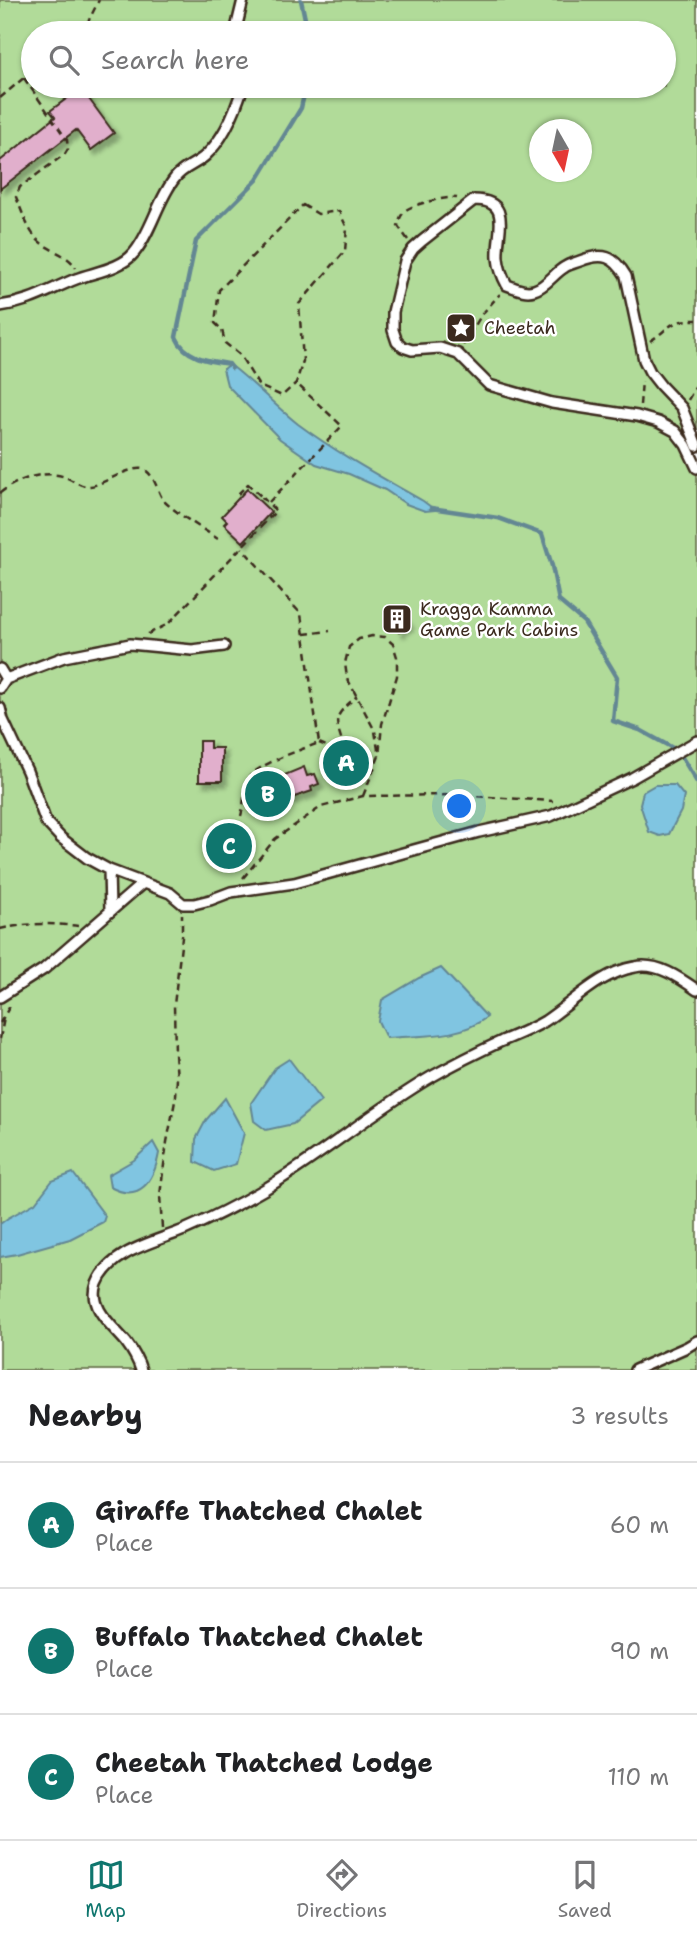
<!DOCTYPE html>
<html lang="en">
<head>
<meta charset="utf-8">
<style>
	body { margin:0; font-family:"Shantell Sans",sans-serif; background:#f2f2f2; color:#202124 }
	.compass { position:absolute; left:529px; top:119px; width:63px; height:63px; border-radius:50%; background:#fff; box-shadow:0 2px 5px #0004; rotate:171deg }
	.you { position:absolute; left:460px; top:807px; width:24px; height:24px; margin:-18px; border:5px solid #fff; border-radius:50%; background:#1a73e8; box-shadow:0 0 0 10px #1a73e833 }
	.badge { display:grid; place-items:center; width:46px; height:46px; border-radius:50%; background:#0f766e; color:#fff; font-size:23px; font-weight:700 }
	.pin { position:absolute; translate:-50% -50%; border:4px solid #fff; box-shadow:0 2px 7px #0006 }
	.list { margin:0; padding:0; list-style:none }
	h2 { display:flex; justify-content:space-between; align-items:center; height:91px; margin:0; padding:0 28px; font-size:30px }
	h2 small { font-size:23px; font-weight:400; color:#757577 }
	.list li { display:grid; grid-template-columns:46px 1fr auto; gap:21px; align-items:center; box-sizing:border-box; height:126px; padding:0 28px; border-top:2px solid #e0e0e0 }
	.list b { display:block; font-size:26px; white-space:nowrap }
	.list p { margin:0; font-size:23px; white-space:nowrap; color:#757577 }
	.list em { font-size:23px; font-style:normal; color:#757577 }
	.icon { flex:none; width:38px; height:38px; fill:none; stroke:currentColor; stroke-width:2; stroke-linecap:round; stroke-linejoin:round }
	.map { position:relative; flex:none; width:697px; height:1370px; overflow:hidden }
	.search { position:absolute; background:#fff; box-shadow:0 2px 5px #0004; left:21px; right:21px; top:21px; height:77px; display:flex; align-items:center; gap:18px; box-sizing:border-box; padding:0 24px; border-radius:38px; color:#757577; font-size:26px }
	.sheet { height:469px; background:#fff }
	nav { display:flex; justify-content:space-around; align-items:center; box-sizing:border-box; height:98px; border-top:2px solid #e0e0e0; background:#fff; font-size:19px; color:#757577 }
	nav a { display:grid; justify-items:center; gap:4px }
	nav .on { color:#0f766e }
	.map>svg:first-child { display:block }
	.green { fill:#b1db99; stroke:#76825c; stroke-width:2; fill-rule:evenodd }
	.water { fill:#80c5e1; stroke:#648793; stroke-width:2 }
	.lines { fill:none; stroke-linecap:round; stroke-linejoin:round }
	.stream { stroke:#648793; stroke-width:4.5 }
	.building { fill:#e1afcc; stroke:#3b2a1e; stroke-width:2; filter:url(#shadow) }
	.lane-casing { stroke:#3b2a1e; stroke-width:14 }
	.path { stroke:#3b2a1e; stroke-width:2.5; stroke-dasharray:7 5; stroke-linecap:butt }
	.lane { stroke:#fff; stroke-width:9 }
	.labels { text-anchor:middle; dominant-baseline:central; stroke-width:5; stroke-linejoin:round; paint-order:stroke }
	.poi-label { font-size:18px; fill:#3b2a1e; stroke:#fff; text-anchor:start }
</style>
</head>
<body>
<div class="map">
<svg width="697" height="1370" viewBox="0 0 697 1370">
	<defs>
		<filter id="shadow"><feDropShadow dx="5" dy="5" stdDeviation="2" flood-color="#0004"/></filter>
	</defs>
	<rect width="100%" height="100%" fill="#fff"/>
	<filter id="ink" filterUnits="userSpaceOnUse"><feTurbulence type="fractalNoise" baseFrequency=".0143" numOctaves="2"/><feDisplacementMap in="SourceGraphic" scale="14" xChannelSelector="R" yChannelSelector="G"/><feConvolveMatrix kernelMatrix="1 2 1 2 8 2 1 2 1" color-interpolation-filters="sRGB"/></filter>
	<g filter="url(#ink)">
		<!-- green -->
		<path class="green" d="M0 0H697V1370H0ZM33 33H664V86H33ZM540 130H582V172H540Z"/>
		<!-- water -->
		<path class="water" d="M229 364C253 382 274 405 298 424 337 453 381 477 423 501L435 510 425 511 406 504 385 490 349 474 316 464 280 439 227 385 223 369Z
			M655 785H675L684 796 681 811 669 834 660 836 649 832 640 804 643 792Z
			M441 968 487 1017C459 1039 420 1035 386 1038L378 1021 382 1000 419 978Z
			M289 1059 321 1101 293 1124 266 1130 254 1121 251 1103 275 1068Z
			M225 1098 244 1133 236 1164 214 1171 195 1162 196 1139 206 1120Z
			M153 1142 159 1153C154 1181 140 1203 110 1187L108 1175 134 1160Z
			M73 1173 105 1216 103 1222 70 1239 17 1254 0 1257V1224L8 1218 35 1203 52 1181Z"/>
		<g class="lines">
			<!-- stream -->
			<path class="stream" d="M301 0 308 33
				M232 368 229 364C208 361 185 358 176 337L196 241 257 180 301 108 306 86
				M431 508 498 518 542 534 552 566 559 601 584 622 617 677 613 721 640 730 678 751 697 782"/>
		</g>
		<!-- building -->
		<path class="building" d="M81 88 114 133 91 150 76 130 0 189V161L55 117 50 111Z
			M247 489 271 512 243 542 224 524 227 521 222 516Z
			M394 606 409 624 399 632 385 614Z
			M199 741H210V748H222V781H199Z
			M344 750 358 767 348 776 333 760Z
			M304 767 307 776 315 774 319 784 311 787 312 791 265 807 258 786Z
			M228 827 230 840 239 838 242 852 219 856 214 829Z"/>
		<g class="lines">
			<!-- lane casing -->
			<g class="lane-casing">
				<path id="lane" d="M235 33 243 0
					M0 306C31 302 48 290 76 279 94 272 121 269 134 253 151 233 158 199 175 178 183 167 195 165 205 156 224 139 236 109 243 86
					M697 446 682 408 661 386 650 372 644 360 626 276C614 256 603 252 580 261 575 263 569 264 565 267 554 273 547 286 534 290 525 293 516 288 507 285 502 276 499 268 498 258 496 234 514 200 474 200L422 241 413 249 405 261 393 312V330L397 342 403 347 412 350 440 348 458 354 489 385 552 403 637 416 658 422 675 431 686 445 697 468
					M0 669 6 679 0 688
					M6 679 64 657 130 644 192 650 224 646
					M0 708 3 720 27 771 46 822 61 838 87 858 109 870 170 893 183 904H194L210 900 231 892 294 883 479 832 551 816 632 778 697 741
					M109 870 110 911
					M0 997 44 969 143 883
					M141 1370C138 1360 132 1350 126 1342 113 1326 88 1308 97 1284 110 1251 155 1242 184 1230 212 1218 239 1204 265 1189 322 1155 373 1111 431 1077 454 1064 478 1052 502 1041 516 1035 532 1029 545 1021 574 1002 599 973 635 967 657 962 680 978 697 990
					M635 1370 687 1347 697 1341"/>
			</g>
			<!-- path -->
			<path class="path" d="M78 33 89 20 99 0
				M24 78 67 140 68 149 65 154 20 187 16 197C22 211 28 232 40 242 52 252 68 254 76 268
				M0 98 33 70
				M303 205 318 214 339 211 347 228 345 251 299 304 303 361 296 383 282 396 259 386 240 355 225 343 222 330 215 323 219 290Z
				M408 240 398 226C399 220 401 214 406 210 414 204 447 196 457 198
				M650 341C670 329 669 319 697 320
				M463 345 482 314 500 294
				M688 400 697 384
				M640 405 642 381
				M0 493C16 480 44 469 65 477 73 480 81 487 90 486 104 485 133 463 145 470 156 477 157 493 165 502 180 516 200 527 218 539
				M238 494 248 484 263 498
				M269 502 342 426 297 384
				M148 634 168 624 276 511 263 498 260 502
				M304 634 330 631
				M319 743 334 749 344 748C335 717 331 719 357 696
				M363 796 379 756 382 724 397 676V657L393 644 385 637 372 636 359 639 349 647 345 663 347 678 375 731 379 756
				M241 816C244 805 244 789 249 778 255 765 305 748 319 743L301 614 242 548
				M243 878 275 839 321 807 363 796 457 795 553 801
				M0 929C26 923 52 923 78 926
				M0 1023 10 1006
				M0 1039 4 1018
				M162 1228 160 1195 167 1142 176 1096 177 1078 175 1054 174 1005 182 937V914"/>
			<!-- lane -->
			<use href="#lane" class="lane"/>
		</g>
	</g>
	<!-- icons -->
	<defs>
		<g id="sight-square" transform="scale(1.575)"><rect x="-9" y="-9" width="18" height="18" rx="4" fill="#3b2a1e" stroke="#fff"/><path d="M0-6L1.8-2.2L6-1.7L2.9 1.2L3.7 5.4L0 3.3L-3.7 5.4L-2.9 1.2L-6-1.7L-1.8-2.2Z" fill="#fff"/></g>
		<g id="building-square" transform="scale(1.575)"><rect x="-9" y="-9" width="18" height="18" rx="4" fill="#3b2a1e" stroke="#fff"/><path d="M-4-6H4V6H1V3H-1V6H-4ZM-2.5-4.3h1.7v1.8h-1.7ZM.8-4.3h1.7v1.8H.8ZM-2.5-1h1.7V.8h-1.7ZM.8-1h1.7V.8H.8Z" fill="#fff"/></g>
	</defs>
	<g fill-rule="evenodd">
		<use href="#sight-square" x="461" y="328"/>
		<use href="#building-square" x="397" y="619"/>
	</g>
	<g class="labels">
		<!-- poi labels -->
		<g class="poi-label">
			<text x="484" y="328">Cheetah</text>
			<text x="420" y="609">Kragga Kamma<tspan x="420" dy="21">Game Park Cabins</tspan></text>
		</g>
	</g>
</svg>
<svg class="compass" viewBox="-18 -18 36 36"><path d="M0-13l5 13h-10z" fill="#e53935"/><path d="M0 13l5-13h-10z" fill="#757577"/></svg>
<div class="you"></div>
<div class="pin badge" style="left:346px;top:763px">A</div>
<div class="pin badge" style="left:268px;top:794px">B</div>
<div class="pin badge" style="left:229px;top:846px">C</div>
<div class="search"><svg class="icon" aria-label="search" viewBox="0 0 24 24"><circle cx="10" cy="10" r="6"/><path d="M15 15l6 6"/></svg>Search here</div>
</div>
<section class="sheet">
<h2>Nearby<small>3 results</small></h2>
<ul class="list">
<li><span class="badge">A</span><div><b>Giraffe Thatched Chalet</b><p>Place</p></div><em>60 m</em></li>
<li><span class="badge">B</span><div><b>Buffalo Thatched Chalet</b><p>Place</p></div><em>90 m</em></li>
<li><span class="badge">C</span><div><b>Cheetah Thatched Lodge</b><p>Place</p></div><em>110 m</em></li>
</ul>
</section>
<nav>
<a class="on"><svg class="icon" aria-label="map" viewBox="0 0 24 24"><path d="M3 6l6-2 6 2 6-2v14l-6 2-6-2-6 2zM9 4v14M15 6v14"/></svg>Map</a>
<a><svg class="icon" aria-label="directions" viewBox="0 0 24 24"><path d="M12 3l9 9-9 9-9-9zM9 14v-3h6M13 9l2 2-2 2"/></svg>Directions</a>
<a><svg class="icon" aria-label="saved" viewBox="0 0 24 24"><path d="M7 4h10v16l-5-4-5 4z"/></svg>Saved</a>
</nav>
</body>
</html>
